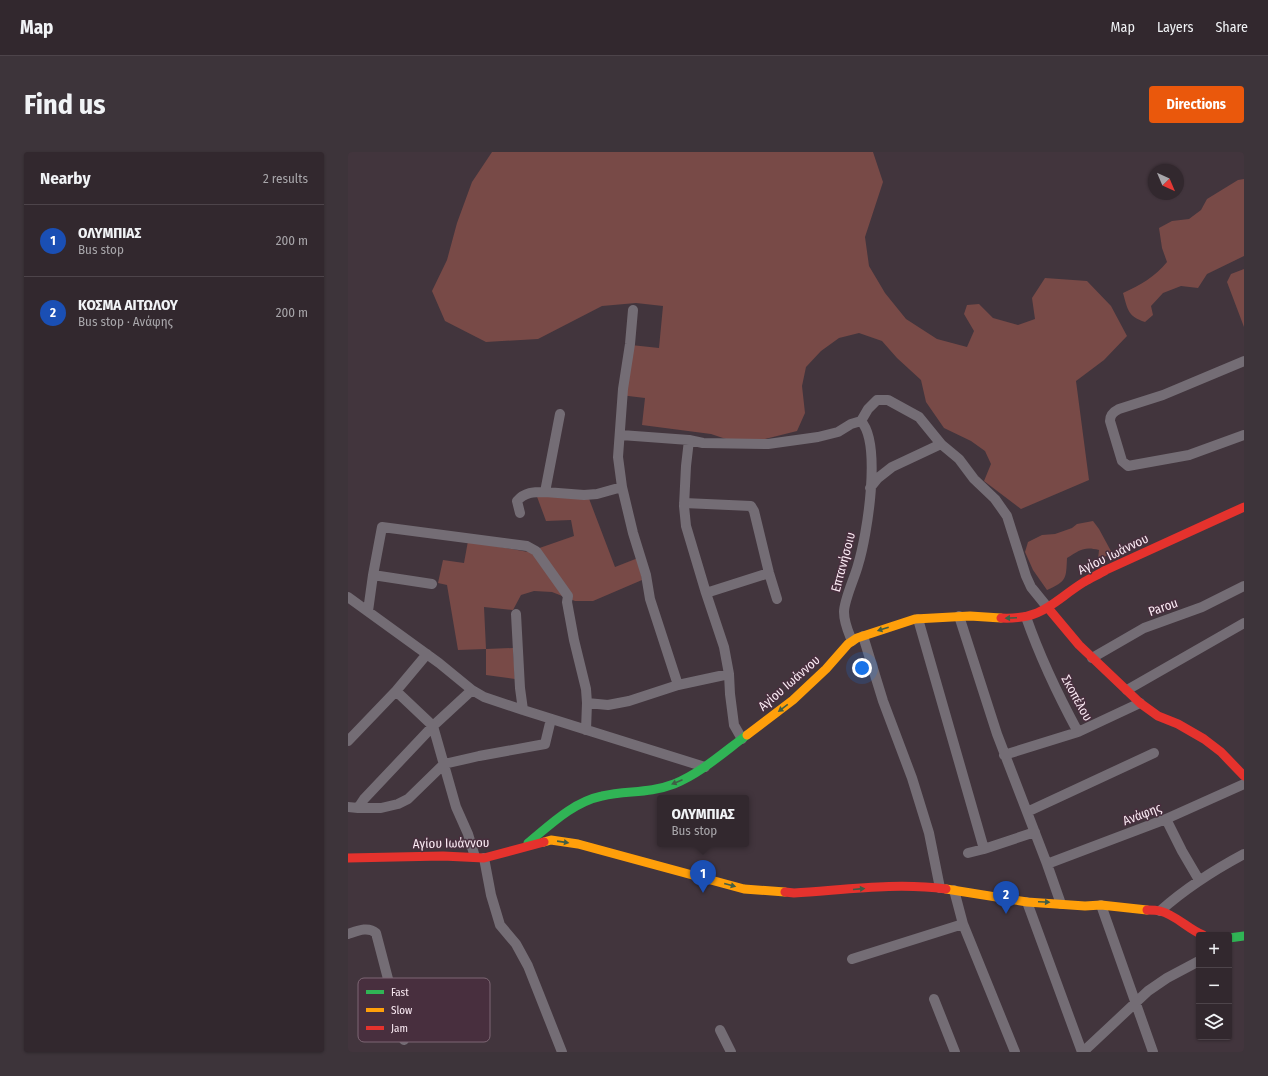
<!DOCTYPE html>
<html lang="en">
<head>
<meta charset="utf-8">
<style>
	body { margin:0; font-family:"Fira Sans Condensed",sans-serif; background:#3d343a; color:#f1f3f6 }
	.controls { position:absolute; right:12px; bottom:12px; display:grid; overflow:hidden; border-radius:4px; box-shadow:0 1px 3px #0004 }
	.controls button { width:36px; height:36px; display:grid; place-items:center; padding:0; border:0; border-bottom:1px solid #4d444a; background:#32282e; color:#f1f3f6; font:20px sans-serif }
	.compass { position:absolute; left:800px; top:12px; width:36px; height:36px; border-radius:50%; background:#32282e; box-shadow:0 1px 3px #0004; rotate:136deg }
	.you { position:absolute; left:514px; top:516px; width:14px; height:14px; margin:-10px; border:3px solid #fff; border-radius:50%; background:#1a73e8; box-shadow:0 0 0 6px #1a73e833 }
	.badge { display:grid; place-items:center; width:26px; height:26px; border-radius:50%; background:#ea580c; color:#fff; font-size:13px; font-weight:700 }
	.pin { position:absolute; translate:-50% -33px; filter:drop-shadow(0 1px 2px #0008) }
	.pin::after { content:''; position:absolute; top:21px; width:14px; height:12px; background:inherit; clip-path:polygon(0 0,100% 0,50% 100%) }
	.popup { position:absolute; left:309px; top:643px; width:92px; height:52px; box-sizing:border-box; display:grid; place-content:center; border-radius:4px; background:#32282e; filter:drop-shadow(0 1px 3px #0005); font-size:13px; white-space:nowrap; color:#a8a6aa }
	.popup b { font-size:15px; color:#f1f3f6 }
	.popup::after { content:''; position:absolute; left:50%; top:100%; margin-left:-8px; border:8px solid transparent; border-top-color:#32282e }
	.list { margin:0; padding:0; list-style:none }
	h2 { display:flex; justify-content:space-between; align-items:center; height:52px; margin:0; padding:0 16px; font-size:17px }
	h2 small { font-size:13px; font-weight:400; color:#a8a6aa }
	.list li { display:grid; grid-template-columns:26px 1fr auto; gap:12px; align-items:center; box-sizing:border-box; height:72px; padding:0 16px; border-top:1px solid #4d444a }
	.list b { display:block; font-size:15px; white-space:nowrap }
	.list p { margin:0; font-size:13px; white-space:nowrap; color:#a8a6aa }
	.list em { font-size:13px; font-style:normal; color:#a8a6aa }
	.icon { flex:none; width:22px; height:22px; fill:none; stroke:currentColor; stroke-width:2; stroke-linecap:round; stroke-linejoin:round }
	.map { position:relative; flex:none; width:896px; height:900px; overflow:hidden; border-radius:4px }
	header { display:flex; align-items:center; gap:24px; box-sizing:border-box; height:56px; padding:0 20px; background:#32282e; border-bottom:1px solid #4d444a }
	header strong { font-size:19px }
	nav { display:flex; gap:22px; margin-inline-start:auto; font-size:14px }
	.intro { display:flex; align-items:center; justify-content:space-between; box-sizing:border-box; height:96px; padding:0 24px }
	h1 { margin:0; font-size:28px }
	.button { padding:10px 18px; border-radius:4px; background:#ea580c; color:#fff; font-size:14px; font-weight:700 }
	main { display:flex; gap:24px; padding:0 24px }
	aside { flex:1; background:#32282e; border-radius:4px; box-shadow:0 1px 3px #0004 }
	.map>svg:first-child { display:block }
	.green { fill:#784a47 }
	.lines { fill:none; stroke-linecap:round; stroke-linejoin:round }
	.street { stroke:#746d75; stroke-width:10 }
	.fast { stroke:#30b455; stroke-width:9 }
	.slow { stroke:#ff9f0a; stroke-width:9 }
	.jam { stroke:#e5322d; stroke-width:9 }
	.oneway { fill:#405e46 }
	.labels { text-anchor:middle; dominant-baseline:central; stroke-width:3; stroke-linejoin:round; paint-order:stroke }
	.street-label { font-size:13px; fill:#faeaf3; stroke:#482f3e }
	.key { fill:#482f3e; stroke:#7d6774; stroke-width:1 }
	.key-label { font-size:11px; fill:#faeaf3 }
</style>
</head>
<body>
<header>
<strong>Map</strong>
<nav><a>Map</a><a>Layers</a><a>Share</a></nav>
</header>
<div class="intro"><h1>Find us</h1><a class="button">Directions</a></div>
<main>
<aside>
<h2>Nearby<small>2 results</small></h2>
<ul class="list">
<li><span class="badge" style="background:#1a4fb4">1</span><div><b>ΟΛΥΜΠΙΑΣ</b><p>Bus stop</p></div><em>200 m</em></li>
<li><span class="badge" style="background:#1a4fb4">2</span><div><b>ΚΟΣΜΑ ΑΙΤΩΛΟΥ</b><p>Bus stop · Ανάφης</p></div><em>200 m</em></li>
</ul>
</aside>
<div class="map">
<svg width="896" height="900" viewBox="0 0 896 900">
	<rect width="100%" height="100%" fill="#42353d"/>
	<!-- green -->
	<path class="green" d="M144 0H525L535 30 517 85 521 114 537 141 558 167 589 187 619 195 626 179 616 162 619 153 631 152 645 166 670 173 687 167 684 146 697 126 739 129 763 154 779 184 756 208 728 229 741 328 673 357 636 329 643 312 637 299 623 289 596 276 578 250 573 228 549 206 534 189 511 181 491 186 473 199 458 215 454 234 457 261 449 279 413 288H381L363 282 294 273 297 246 272 243 283 193 311 196 315 154 288 151 254 154 190 187 138 190 97 169 84 139 99 108 109 71 124 30Z
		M896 27V104L859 122 850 136 833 134 815 141 803 154 805 163 797 170C780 164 780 159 775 141 792 133 807 125 819 110L814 96 811 76 824 69 841 67 853 58 859 47 890 28Z
		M896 117V175L879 130 883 122Z
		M188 342 240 344 267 415 290 406 294 428 245 449H227L204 440 186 439 173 443 165 458 136 455 138 497 165 496 167 527 138 523V497L110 498 99 433 90 431 95 408 116 411 120 389 180 400 226 384 223 368 198 369Z
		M745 369 751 377 764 401 750 408 751 398C736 394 732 398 719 406 718 427 719 429 699 438L685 418 677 400 680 390 694 383 707 382 724 376 729 372Z"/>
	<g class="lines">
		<!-- street -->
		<path class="street" d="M285 158 282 192 275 237 270 305 274 335 285 381 298 423 302 447 330 533
			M896 209 815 243 771 257C765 260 762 263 762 269L774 309 780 314 841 303 896 283
			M212 262 197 340 236 343 249 342 274 335
			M513 269 520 257 529 248H540L571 265 593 292
			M273 283 341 288 355 291 420 292 470 285 490 280 503 272 513 269C534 292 519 384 510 413 507 425 496 448 496 460 496 471 500 479 504 489
			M341 288 338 314 336 354 338 374 358 441 376 495 381 522 382 542 386 573 394 587
			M522 336 530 326 544 315 593 292 611 307 626 327 647 347 659 364 678 424 683 435 700 456
			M336 351 403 354 406 359 421 421 429 447
			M172 361 169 349C177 340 185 340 197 340
			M84 432 25 423 34 375 179 394 188 399 220 444 219 450 226 488 238 537 239 551 238 578
			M358 441 421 421
			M0 445 91 511 124 538 136 545 175 558 357 615
			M20 459 25 423
			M168 462 172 536 175 558
			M611 464 649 582 699 712 713 752
			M678 465C692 505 710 543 730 580L792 551
			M570 467 636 697 687 680
			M515 484 535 549 564 626 581 681 592 736
			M744 506 796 476 854 455 896 434
			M779 538 896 471
			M48 539 85 574 108 655 120 682 127 705
			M239 551 260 553 281 549 330 533 381 522
			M0 589 48 539 79 502
			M656 603 730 580
			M0 655 10 656H33L50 652 60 647 96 612 131 604 197 592 203 567
			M10 656 16 647 85 574 124 538
			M679 660 806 601
			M818 667 834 699 851 728
			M620 701 636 697
			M136 706 143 743 152 773 168 792 180 814 214 900
			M699 712 818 667 896 632
			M606 738 615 772 667 900
			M679 750 734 900
			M753 753 805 900
			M812 759C838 736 866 718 896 702
			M0 782C9 779 20 774 28 781L56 888
			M504 807 615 772
			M586 847 607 900
			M372 878 383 900
			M735 900 800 839 819 826 851 809"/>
		<!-- fast -->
		<path class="fast" d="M180 691C202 673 225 650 254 644 279 638 300 642 326 632 353 621 376 600 399 583
			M881 786 896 784"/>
		<!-- slow -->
		<path class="slow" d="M399 583 445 548 478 517 500 492 509 486 567 467 622 464 653 466
			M196 690 203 688 230 692 396 737 437 740
			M598 737 679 750 737 754 753 753 799 758"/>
		<!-- jam -->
		<path class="jam" d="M700 456 731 493 792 551 810 564 830 572 856 587 873 600 896 624
			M653 466C695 468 704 450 736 430 743 426 751 422 758 418L896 355
			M0 706 95 704 136 706 196 690
			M437 740 446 741C496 738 548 730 598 737
			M799 758C803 758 808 758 812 759 828 763 840 777 855 783"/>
	</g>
	<!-- one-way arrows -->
	<defs><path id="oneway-solid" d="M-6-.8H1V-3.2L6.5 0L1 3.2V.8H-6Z"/></defs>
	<g class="oneway">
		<use href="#oneway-solid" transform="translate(663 466) rotate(178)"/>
		<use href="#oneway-solid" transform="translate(535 477) rotate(162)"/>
		<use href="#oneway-solid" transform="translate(435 556) rotate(143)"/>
		<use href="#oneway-solid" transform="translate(329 630) rotate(157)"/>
		<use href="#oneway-solid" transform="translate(215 690) rotate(8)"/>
		<use href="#oneway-solid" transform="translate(382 733) rotate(15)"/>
		<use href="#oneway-solid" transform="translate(511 737) rotate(-5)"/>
		<use href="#oneway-solid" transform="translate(696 750) rotate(3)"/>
	</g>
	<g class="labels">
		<!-- street labels -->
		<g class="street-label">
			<text transform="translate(765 402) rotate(-26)">Αγίου Ιωάννου</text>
			<text transform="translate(495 410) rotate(-75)">Επτανήσοιυ</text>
			<text transform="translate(815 455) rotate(-19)">Parou</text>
			<text transform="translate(441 531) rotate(-41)">Αγίου Ιωάννου</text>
			<text transform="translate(729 546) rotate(61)">Σκοπέλου</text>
			<text transform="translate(794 662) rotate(-21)">Ανάφης</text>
			<text transform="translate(103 691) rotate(-1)">Αγίου Ιωάννου</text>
		</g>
	</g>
	<!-- legend -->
	<rect x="10" y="826" width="132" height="64" rx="6" class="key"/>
	<rect x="18" y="838" width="18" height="4" fill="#30b455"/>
	<rect x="18" y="856" width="18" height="4" fill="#ff9f0a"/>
	<rect x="18" y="874" width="18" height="4" fill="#e5322d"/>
	<g class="key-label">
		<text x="43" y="844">Fast</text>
		<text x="43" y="862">Slow</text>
		<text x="43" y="880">Jam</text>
	</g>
</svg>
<div class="controls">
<button>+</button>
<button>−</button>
<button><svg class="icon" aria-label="layers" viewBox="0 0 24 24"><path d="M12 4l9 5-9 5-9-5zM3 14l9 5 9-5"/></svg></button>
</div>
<svg class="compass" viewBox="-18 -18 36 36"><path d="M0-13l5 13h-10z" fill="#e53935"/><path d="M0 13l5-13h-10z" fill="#a8a6aa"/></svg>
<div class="you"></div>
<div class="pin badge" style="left:355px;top:741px;background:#1a4fb4">1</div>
<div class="popup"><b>ΟΛΥΜΠΙΑΣ</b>Bus stop</div>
<div class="pin badge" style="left:658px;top:762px;background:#1a4fb4">2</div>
</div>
</main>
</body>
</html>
